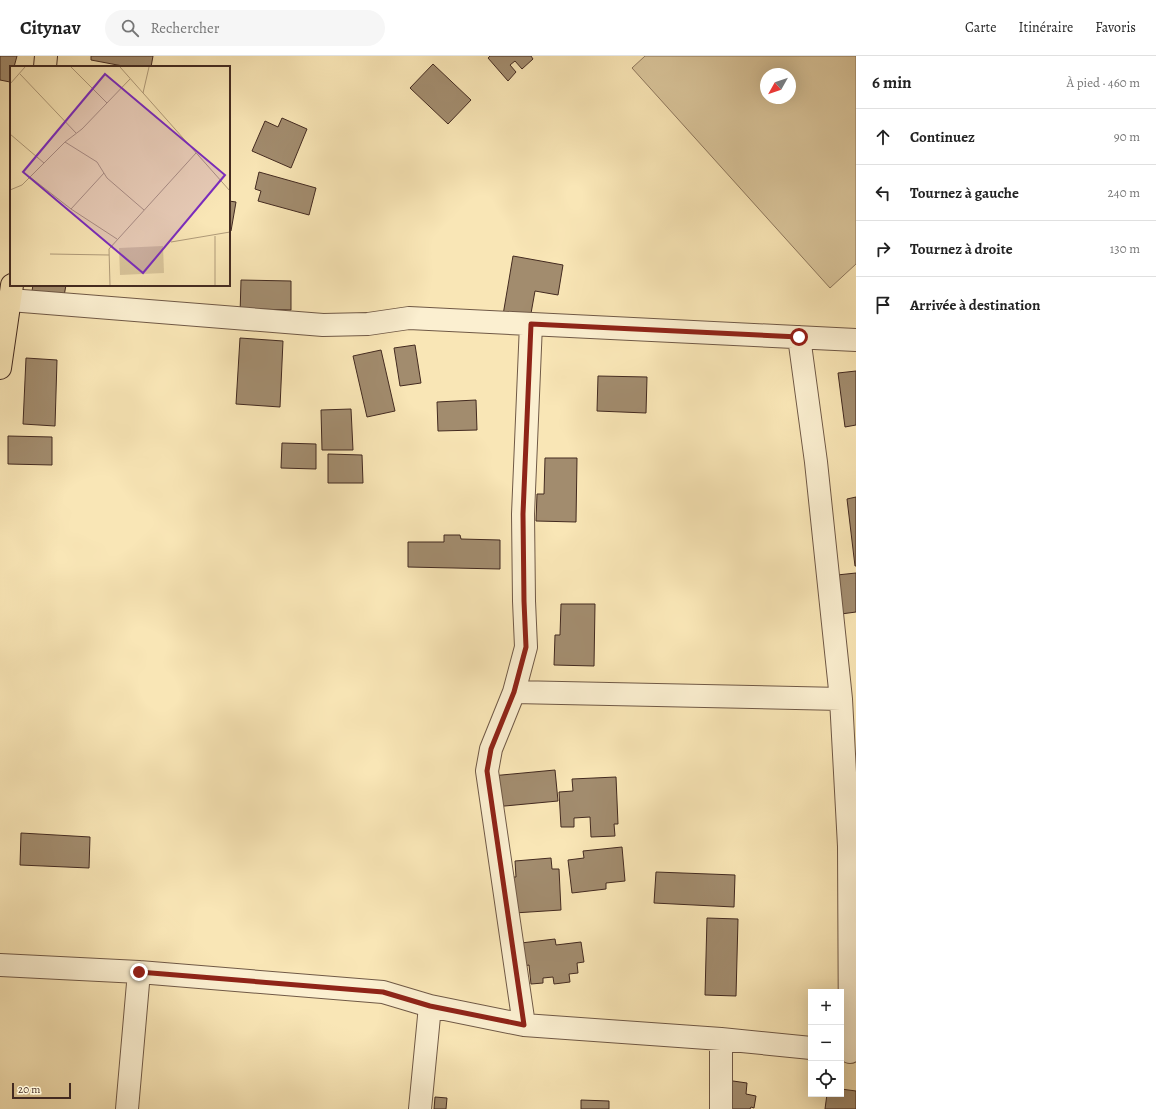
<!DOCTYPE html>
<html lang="fr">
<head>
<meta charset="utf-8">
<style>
	body { margin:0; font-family:Alegreya,serif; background:#f6f6f6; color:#222 }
	.controls { position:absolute; right:12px; bottom:12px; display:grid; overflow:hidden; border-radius:0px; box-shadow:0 4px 16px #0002 }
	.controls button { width:36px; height:36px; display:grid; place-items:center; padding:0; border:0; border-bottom:1px solid #e0e0e0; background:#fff; color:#222; font:20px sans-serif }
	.compass { position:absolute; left:760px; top:12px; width:36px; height:36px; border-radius:50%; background:#fff; box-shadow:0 4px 16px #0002; rotate:230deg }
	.scale { position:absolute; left:12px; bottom:10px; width:59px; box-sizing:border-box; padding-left:4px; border:2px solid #432a20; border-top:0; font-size:11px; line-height:14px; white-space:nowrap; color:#432a20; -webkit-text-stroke:3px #fbefd0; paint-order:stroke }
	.stop { position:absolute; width:12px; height:12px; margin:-9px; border:3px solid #8f2418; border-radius:50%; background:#fff }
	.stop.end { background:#8f2418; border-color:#fff; box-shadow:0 1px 4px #0008 }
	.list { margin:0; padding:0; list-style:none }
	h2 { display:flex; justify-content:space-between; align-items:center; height:52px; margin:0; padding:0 16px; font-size:17px }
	h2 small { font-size:13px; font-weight:400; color:#767676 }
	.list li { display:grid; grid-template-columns:26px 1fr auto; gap:12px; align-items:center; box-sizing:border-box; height:56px; padding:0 16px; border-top:1px solid #e0e0e0 }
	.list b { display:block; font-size:15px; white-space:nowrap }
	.list em { font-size:13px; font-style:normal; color:#767676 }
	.icon { flex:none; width:22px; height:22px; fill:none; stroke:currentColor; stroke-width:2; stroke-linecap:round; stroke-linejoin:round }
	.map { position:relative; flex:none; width:856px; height:1053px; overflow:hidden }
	header { display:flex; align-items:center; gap:24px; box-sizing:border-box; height:56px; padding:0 20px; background:#fff; border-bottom:1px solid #e0e0e0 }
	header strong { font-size:19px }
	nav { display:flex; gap:22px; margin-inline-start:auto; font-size:14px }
	.search { width:280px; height:36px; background:#f6f6f6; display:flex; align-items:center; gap:10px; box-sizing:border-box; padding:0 14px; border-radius:22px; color:#767676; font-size:15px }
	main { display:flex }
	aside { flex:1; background:#fff }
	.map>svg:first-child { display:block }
	.green { fill:#dac69c; stroke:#8e785e; fill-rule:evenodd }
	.building { fill:#a28c6e; stroke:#432a20 }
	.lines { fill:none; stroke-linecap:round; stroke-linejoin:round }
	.minor-casing { stroke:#705946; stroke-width:24 }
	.major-casing { stroke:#432a20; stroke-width:24 }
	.minor { stroke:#fbefd0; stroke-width:22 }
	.major { stroke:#f9e6b6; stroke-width:22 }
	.route { stroke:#8f2418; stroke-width:5 }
	.inset-road { fill:none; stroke:#b09b7a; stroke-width:1 }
	.view { fill:#7b2cbf; fill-opacity:0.15; stroke:#7b2cbf; stroke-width:2 }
	.inset-edge { fill:none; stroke:#432a20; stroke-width:2 }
</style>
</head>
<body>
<header>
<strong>Citynav</strong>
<div class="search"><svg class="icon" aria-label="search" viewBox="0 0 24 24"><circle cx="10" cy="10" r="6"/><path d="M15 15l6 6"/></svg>Rechercher</div>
<nav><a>Carte</a><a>Itinéraire</a><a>Favoris</a></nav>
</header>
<main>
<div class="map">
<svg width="856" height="1053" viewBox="0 0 856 1053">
	<rect width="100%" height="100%" fill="#f9e6b6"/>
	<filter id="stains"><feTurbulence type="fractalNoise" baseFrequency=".005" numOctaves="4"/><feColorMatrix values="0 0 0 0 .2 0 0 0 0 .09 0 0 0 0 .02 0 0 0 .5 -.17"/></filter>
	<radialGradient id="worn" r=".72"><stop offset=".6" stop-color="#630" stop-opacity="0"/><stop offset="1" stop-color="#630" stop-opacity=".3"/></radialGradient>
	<!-- green -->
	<path class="green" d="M645 0H856V208L830 232 632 12ZM766 18H790V42H766Z"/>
	<!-- building -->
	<path class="building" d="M0 0H17L14 11H11L10 26 0 24Z
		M91 0H153L151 11H128L91 4Z
		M490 0H531L533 3 522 13 515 5 510 9 516 16 508 25 488 2Z
		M433 8 471 44 448 68 410 32Z
		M282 62 307 73 291 112 252 95 265 65 278 71Z
		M259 116 316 132 309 159 258 145 261 135 255 133Z
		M229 145 236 146 231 175H229Z
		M513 200 563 209 558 239 535 235 530 263 503 259Z
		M241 224 291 225V254L256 253 240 259Z
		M33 229H66L64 240 32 235Z
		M240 282 283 285 280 351 236 348Z
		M415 289 421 327 400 330 394 292Z
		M381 294 395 355 367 361 353 300Z
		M26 302 57 304 55 370 23 368Z
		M856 315V369L845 371 838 317Z
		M598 320 647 321 646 357 597 355Z
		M476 344 477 374 438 375 437 346Z
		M351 353 353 394H322L321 354Z
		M8 380 52 381V409L8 408Z
		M282 387 316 388V413L281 412Z
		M328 398 362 399 363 427H328Z
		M545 402H577L576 466 536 465 537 438H544Z
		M856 441V510H855L847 443Z
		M444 479H460L461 483 500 484V513L408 511V486H444Z
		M856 517V556L841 558 837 519Z
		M561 548H595L594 610 554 609 555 579H560Z
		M555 714 558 745 494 751 491 720Z
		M616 721 618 768H614L615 780 591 781 590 761 574 762V771H561L559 736 573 735 572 723Z
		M21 777 90 781 89 812 20 809Z
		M622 791 625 825 606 827V833L572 837 568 804 584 802 583 795Z
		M551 802 552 813H559L561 854 514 857 512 821H516L515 805Z
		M656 816 735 819 734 851 654 847Z
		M707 862 738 863 736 940 705 939Z
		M555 883 556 889 581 886 584 906 577 907 578 917 569 918 570 926 554 928 553 921 543 922V927L531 928 529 909 524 910 521 887Z
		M726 1024 747 1027 746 1038 756 1040 754 1052 751 1051 750 1053H724Z
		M841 1033 856 1035V1053H825L827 1038H841Z
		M435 1041 447 1042 446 1053H434Z
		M581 1044 609 1045V1053H581Z"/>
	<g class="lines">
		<!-- minor casing -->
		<g class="minor-casing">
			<path id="minor" d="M10 244 323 269 368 268 409 262 856 284
				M799 281 816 406 841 643 849 790 850 996
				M514 636 841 643
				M0 909 139 916 383 936 430 950 524 969 721 983 811 992
				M524 969 487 715 491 693 514 636 526 591 524 545 523 458 531 268
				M721 983V1053
				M127 1053 139 916
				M420 1053 430 950"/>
		</g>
		<!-- major casing -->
		<g class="major-casing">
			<path id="major" d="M45 11 46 0
				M0 312 12 229"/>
		</g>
		<!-- minor -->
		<use href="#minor" class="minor"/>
		<!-- major -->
		<use href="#major" class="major"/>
	</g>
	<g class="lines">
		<!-- route -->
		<path class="route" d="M139 916 383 936 430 950 524 969 487 715 491 693 514 636 526 591 524 545 523 458 531 268 799 281"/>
	</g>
	<!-- overview -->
	<g transform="translate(10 10)">
		<rect width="220" height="220" fill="#f9e6b6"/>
		<path d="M153 180 154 207 110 209 109 182Z" fill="#dac69c"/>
		<path class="inset-road" d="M61 1 97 37M110 1 220 125M10 8 66 67M0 18 15 1M133 27 139 1M0 68 34 97M55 76 87 96 97 112 134 144M20 111 61 143 107 173M0 124 12 119 55 76 72 63 120 13M61 143 94 107M205 170V219M161 176 220 166M40 188 99 189M100 219 99 183 186 87"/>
		<path class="view" d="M95 8 215 109 133 207 13 106Z"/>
		<rect width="220" height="220" class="inset-edge"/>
	</g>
	<rect width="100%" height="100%" filter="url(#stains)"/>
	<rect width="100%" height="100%" fill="url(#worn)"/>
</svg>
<div class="controls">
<button>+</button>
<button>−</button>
<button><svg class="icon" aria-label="locate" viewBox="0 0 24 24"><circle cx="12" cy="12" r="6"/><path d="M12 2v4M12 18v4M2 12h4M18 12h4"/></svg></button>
</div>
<svg class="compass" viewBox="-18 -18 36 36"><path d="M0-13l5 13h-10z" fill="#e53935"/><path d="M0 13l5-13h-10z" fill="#767676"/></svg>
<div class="scale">20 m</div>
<div class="stop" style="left:799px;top:281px"></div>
<div class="stop end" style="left:139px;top:916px"></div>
</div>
<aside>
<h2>6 min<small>À pied · 460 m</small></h2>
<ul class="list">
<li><svg class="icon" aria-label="ahead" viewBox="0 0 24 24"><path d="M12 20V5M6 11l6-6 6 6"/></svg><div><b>Continuez</b></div><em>90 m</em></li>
<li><svg class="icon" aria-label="left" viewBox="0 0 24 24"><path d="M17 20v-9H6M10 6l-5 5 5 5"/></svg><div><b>Tournez à gauche</b></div><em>240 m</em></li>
<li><svg class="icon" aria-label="right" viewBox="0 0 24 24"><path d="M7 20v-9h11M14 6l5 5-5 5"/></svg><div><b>Tournez à droite</b></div><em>130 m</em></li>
<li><svg class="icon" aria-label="arrive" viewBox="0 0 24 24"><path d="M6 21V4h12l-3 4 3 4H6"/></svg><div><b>Arrivée à destination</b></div></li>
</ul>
</aside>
</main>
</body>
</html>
